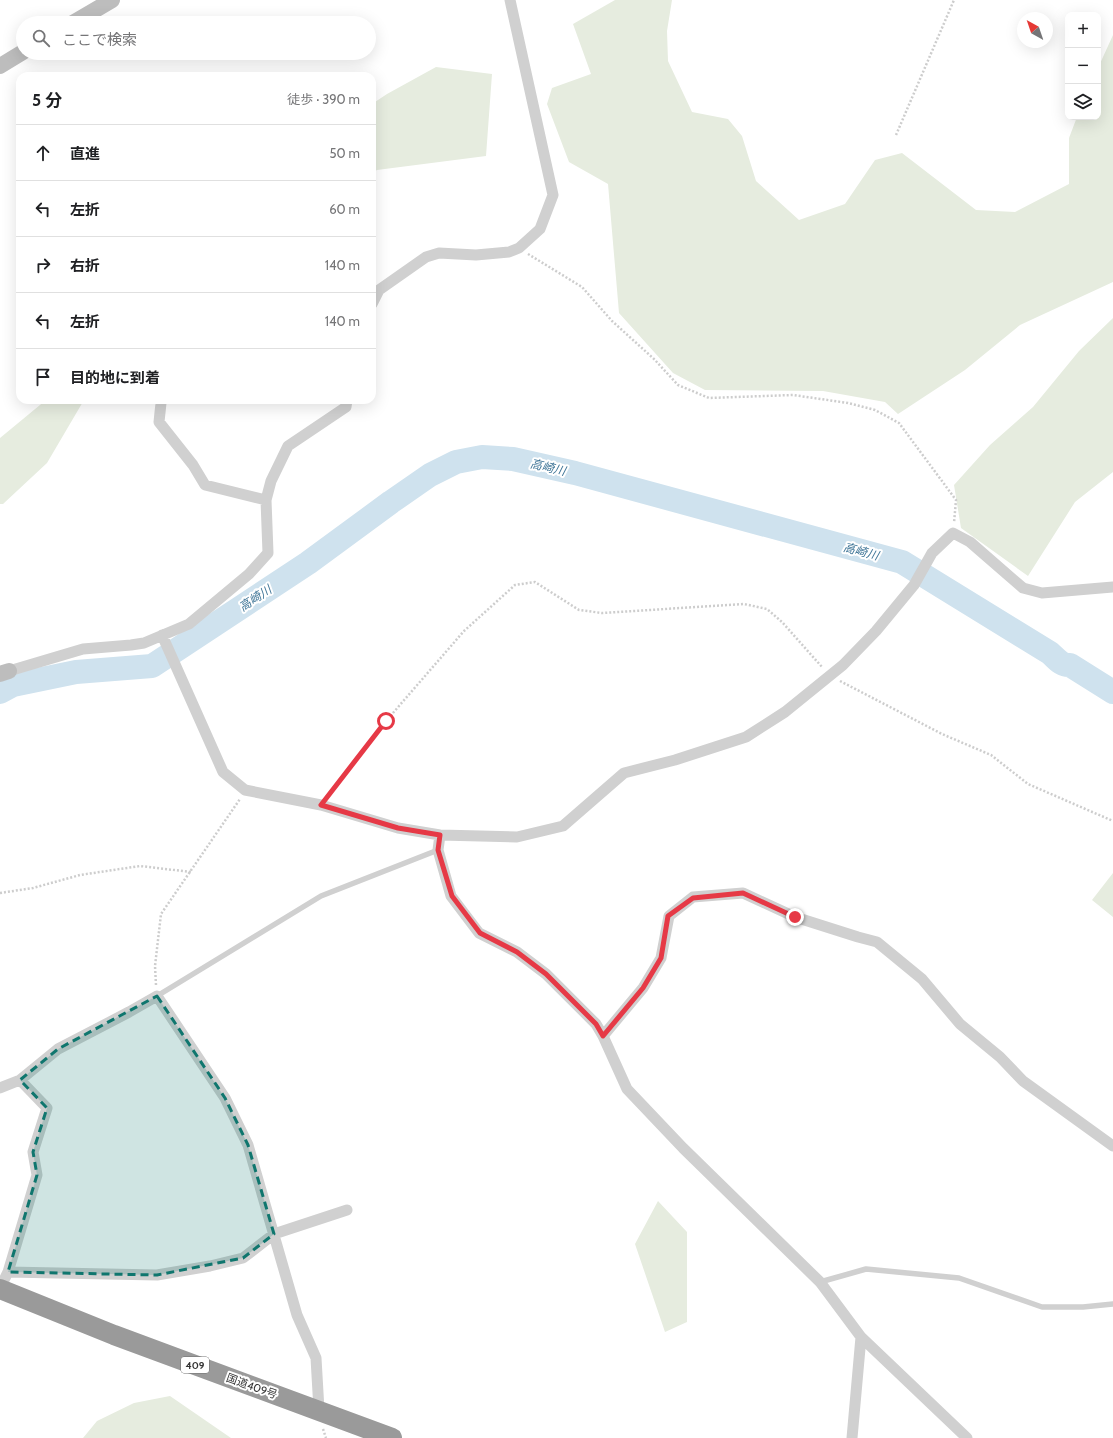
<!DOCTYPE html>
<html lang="ja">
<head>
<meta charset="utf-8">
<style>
	body { margin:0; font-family:Cabin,"Noto Sans JP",sans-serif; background:#f6f6f6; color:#202124 }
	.controls { position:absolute; right:12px; top:12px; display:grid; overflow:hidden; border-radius:8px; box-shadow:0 4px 16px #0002 }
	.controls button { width:36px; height:36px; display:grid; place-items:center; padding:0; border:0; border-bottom:1px solid #e0e0e0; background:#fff; color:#202124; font:20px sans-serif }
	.compass { position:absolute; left:1017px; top:12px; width:36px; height:36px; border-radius:50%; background:#fff; box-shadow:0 4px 16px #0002; rotate:320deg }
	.stop { position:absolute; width:12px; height:12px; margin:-9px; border:3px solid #e63946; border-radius:50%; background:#fff }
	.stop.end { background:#e63946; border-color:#fff; box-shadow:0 1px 4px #0008 }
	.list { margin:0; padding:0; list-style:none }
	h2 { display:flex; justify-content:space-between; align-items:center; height:52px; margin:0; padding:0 16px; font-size:17px }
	h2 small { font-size:13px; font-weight:400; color:#757577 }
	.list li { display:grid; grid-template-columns:26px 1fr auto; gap:12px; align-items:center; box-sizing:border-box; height:56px; padding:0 16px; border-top:1px solid #e0e0e0 }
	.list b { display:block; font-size:15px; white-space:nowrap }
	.list em { font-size:13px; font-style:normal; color:#757577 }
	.icon { flex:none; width:22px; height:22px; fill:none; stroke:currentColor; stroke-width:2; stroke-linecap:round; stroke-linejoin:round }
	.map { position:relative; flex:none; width:1113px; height:1438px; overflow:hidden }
	.search { position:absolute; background:#fff; box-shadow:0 4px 16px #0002; left:16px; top:16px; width:360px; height:44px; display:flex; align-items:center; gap:10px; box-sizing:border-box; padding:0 14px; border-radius:22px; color:#757577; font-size:15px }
	.panel { position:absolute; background:#fff; box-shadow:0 4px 16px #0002; left:16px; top:72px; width:360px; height:332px; border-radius:12px }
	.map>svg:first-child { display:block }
	.green { fill:#e6ecdf }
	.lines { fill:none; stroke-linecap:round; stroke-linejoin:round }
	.river { stroke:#cfe2ee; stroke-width:24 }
	.path { stroke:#cdcdcd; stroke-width:2.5; stroke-dasharray:2 2; stroke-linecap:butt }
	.lane { stroke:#d0d0d0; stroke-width:5.5 }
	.street { stroke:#d0d0d0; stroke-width:11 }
	.secondary { stroke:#bdbdbd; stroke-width:16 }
	.highway { stroke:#9a9a9a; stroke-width:20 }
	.route { stroke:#e63946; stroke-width:5 }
	.marked { fill:#0f766e; fill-opacity:0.2; stroke:#0f766e; stroke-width:3; stroke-dasharray:8 5; stroke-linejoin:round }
	.labels { text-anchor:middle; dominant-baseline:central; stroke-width:4; stroke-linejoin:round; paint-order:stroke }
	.shield { fill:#fff; stroke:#707070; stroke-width:1 }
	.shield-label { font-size:10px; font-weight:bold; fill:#333 }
	.street-label { font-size:11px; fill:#333; stroke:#fff }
	.water-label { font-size:12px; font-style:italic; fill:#3f7597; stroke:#fff }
</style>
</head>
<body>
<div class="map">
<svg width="1113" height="1438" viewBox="0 0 1113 1438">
	<rect width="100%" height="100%" fill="#fff"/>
	<!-- green -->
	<path class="green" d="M615 0H672L667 31 668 61 692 112 728 119 742 136 756 181 799 220 845 204 875 160 902 153 976 210 1015 212 1069 184V138L1077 117H1098V68L1113 35V282L1020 325 965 370 898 414 885 402 823 391 705 390 673 373 619 313 608 184 569 162 547 104 552 88 591 74 573 24Z
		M436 67 492 74 486 156 377 170 372 173V104L387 94Z
		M1113 318V472L1075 502 1028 576 961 528 954 485 990 445 1033 407 1079 351Z
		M46 400H84L47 463 3 504H0V438Z
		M1113 873V917L1092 900Z
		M658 1201 687 1232V1322L665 1332 635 1244Z
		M170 1396 231 1438H83L97 1421 134 1403Z"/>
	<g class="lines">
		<!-- river -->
		<path class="river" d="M0 692 13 685 76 672 152 666 308 563 391 502 430 475 456 462 482 457 513 459 575 473 902 562 1050 653C1056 658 1061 666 1070 665L1113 692"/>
		<!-- path -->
		<path class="path" d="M896 135 954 0
			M528 254 582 287 612 321 654 359 678 385 709 398 793 395 848 403 875 410 899 423 956 500 954 523
			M840 681 942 734 991 755 1028 784 1113 821
			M329 795 386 721 464 631 515 585 535 582 579 610 602 613 744 604 767 609 782 622 822 667
			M0 893 33 888 80 875 140 866 191 872
			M156 985 155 966 161 914 240 799
			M323 1429 326 1438"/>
		<!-- lane -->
		<path class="lane" d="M157 996 321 896 438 850
			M820 1282 866 1269 959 1278 1042 1307H1083L1113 1304"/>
		<!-- street -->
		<path class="street" d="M372 304 379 290 426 257 439 253 476 255 509 252 519 248 540 229 553 195 510 0
			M159 400 161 403 159 422 193 465 205 485 266 500
			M162 635 223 772 245 790 321 805 398 828 440 835 517 837 563 826 624 773 675 760 746 737 785 712 843 665 876 631 914 585 932 553 953 533 970 542 1023 588 1042 593 1113 587
			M9 671 83 649 131 645 144 643 189 624 249 574 268 553 266 500 271 481 288 446 346 407 347 400
			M440 835 438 850 451 896 479 933 517 952 546 974 596 1024 603 1036 627 1089 683 1148 820 1282 861 1337 967 1438
			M603 1036 643 988 661 958 669 916 693 897 743 893 795 917 858 937 877 942 922 979 960 1024 1000 1057 1023 1081 1113 1146
			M0 1088 20 1080 58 1049 129 1012 157 996 225 1098 248 1145 297 1315 316 1358 319 1410
			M8 1272 37 1175 33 1152 47 1108 20 1080
			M0 1288 8 1272 157 1275 210 1266 243 1258 274 1234 347 1210
			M852 1438 861 1337"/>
		<!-- secondary -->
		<path class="secondary" d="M73 23 112 0
			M0 66 23 52
			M0 674 9 671"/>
		<!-- highway -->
		<path class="highway" d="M0 1289 114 1335 392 1438"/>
	</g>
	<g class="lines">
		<!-- route -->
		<path class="route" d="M386 721 321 805 398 828 440 835 438 850 452 896 480 933 517 952 546 974 596 1024 603 1036 643 988 661 958 668 916 693 898 743 893 795 917"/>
	</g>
	<!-- marked area -->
	<path class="marked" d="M157 996 225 1098 248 1145 274 1234 243 1258 157 1275 8 1272 37 1175 33 1152 47 1108 20 1080 58 1049Z"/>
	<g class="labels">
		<!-- shield labels -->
		<rect class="shield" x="181" y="1357" width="28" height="16" rx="3"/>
		<g class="shield-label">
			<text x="195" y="1365">409</text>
		</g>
		<!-- street labels -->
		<g class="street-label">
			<text transform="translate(252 1386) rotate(20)">国道409号</text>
		</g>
		<!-- water labels -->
		<g class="water-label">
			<text transform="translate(548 467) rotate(13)">高崎川</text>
			<text transform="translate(861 551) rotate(15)">高崎川</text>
			<text transform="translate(255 598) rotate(-34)">高崎川</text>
		</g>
	</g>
</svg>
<div class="controls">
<button>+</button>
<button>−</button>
<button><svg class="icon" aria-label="layers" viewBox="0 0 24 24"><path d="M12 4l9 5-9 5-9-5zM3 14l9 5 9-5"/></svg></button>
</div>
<svg class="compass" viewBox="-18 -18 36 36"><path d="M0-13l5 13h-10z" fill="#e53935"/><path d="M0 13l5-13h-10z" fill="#757577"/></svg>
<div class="stop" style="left:386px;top:721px"></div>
<div class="stop end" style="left:795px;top:917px"></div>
<div class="search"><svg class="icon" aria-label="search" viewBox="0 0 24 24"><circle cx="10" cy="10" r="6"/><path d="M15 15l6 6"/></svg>ここで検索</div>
<section class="panel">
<h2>5 分<small>徒歩 · 390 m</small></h2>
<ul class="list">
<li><svg class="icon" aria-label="ahead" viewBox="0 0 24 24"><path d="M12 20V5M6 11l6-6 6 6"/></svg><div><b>直進</b></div><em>50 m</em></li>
<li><svg class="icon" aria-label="left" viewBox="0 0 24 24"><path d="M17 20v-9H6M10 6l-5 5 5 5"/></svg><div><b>左折</b></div><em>60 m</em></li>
<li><svg class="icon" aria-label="right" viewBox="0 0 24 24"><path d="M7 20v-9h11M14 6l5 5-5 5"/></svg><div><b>右折</b></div><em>140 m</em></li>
<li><svg class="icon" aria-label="left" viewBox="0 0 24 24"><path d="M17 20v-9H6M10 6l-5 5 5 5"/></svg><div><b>左折</b></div><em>140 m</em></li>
<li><svg class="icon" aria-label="arrive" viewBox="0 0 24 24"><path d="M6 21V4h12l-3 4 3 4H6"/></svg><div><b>目的地に到着</b></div></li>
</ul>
</section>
</div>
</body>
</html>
